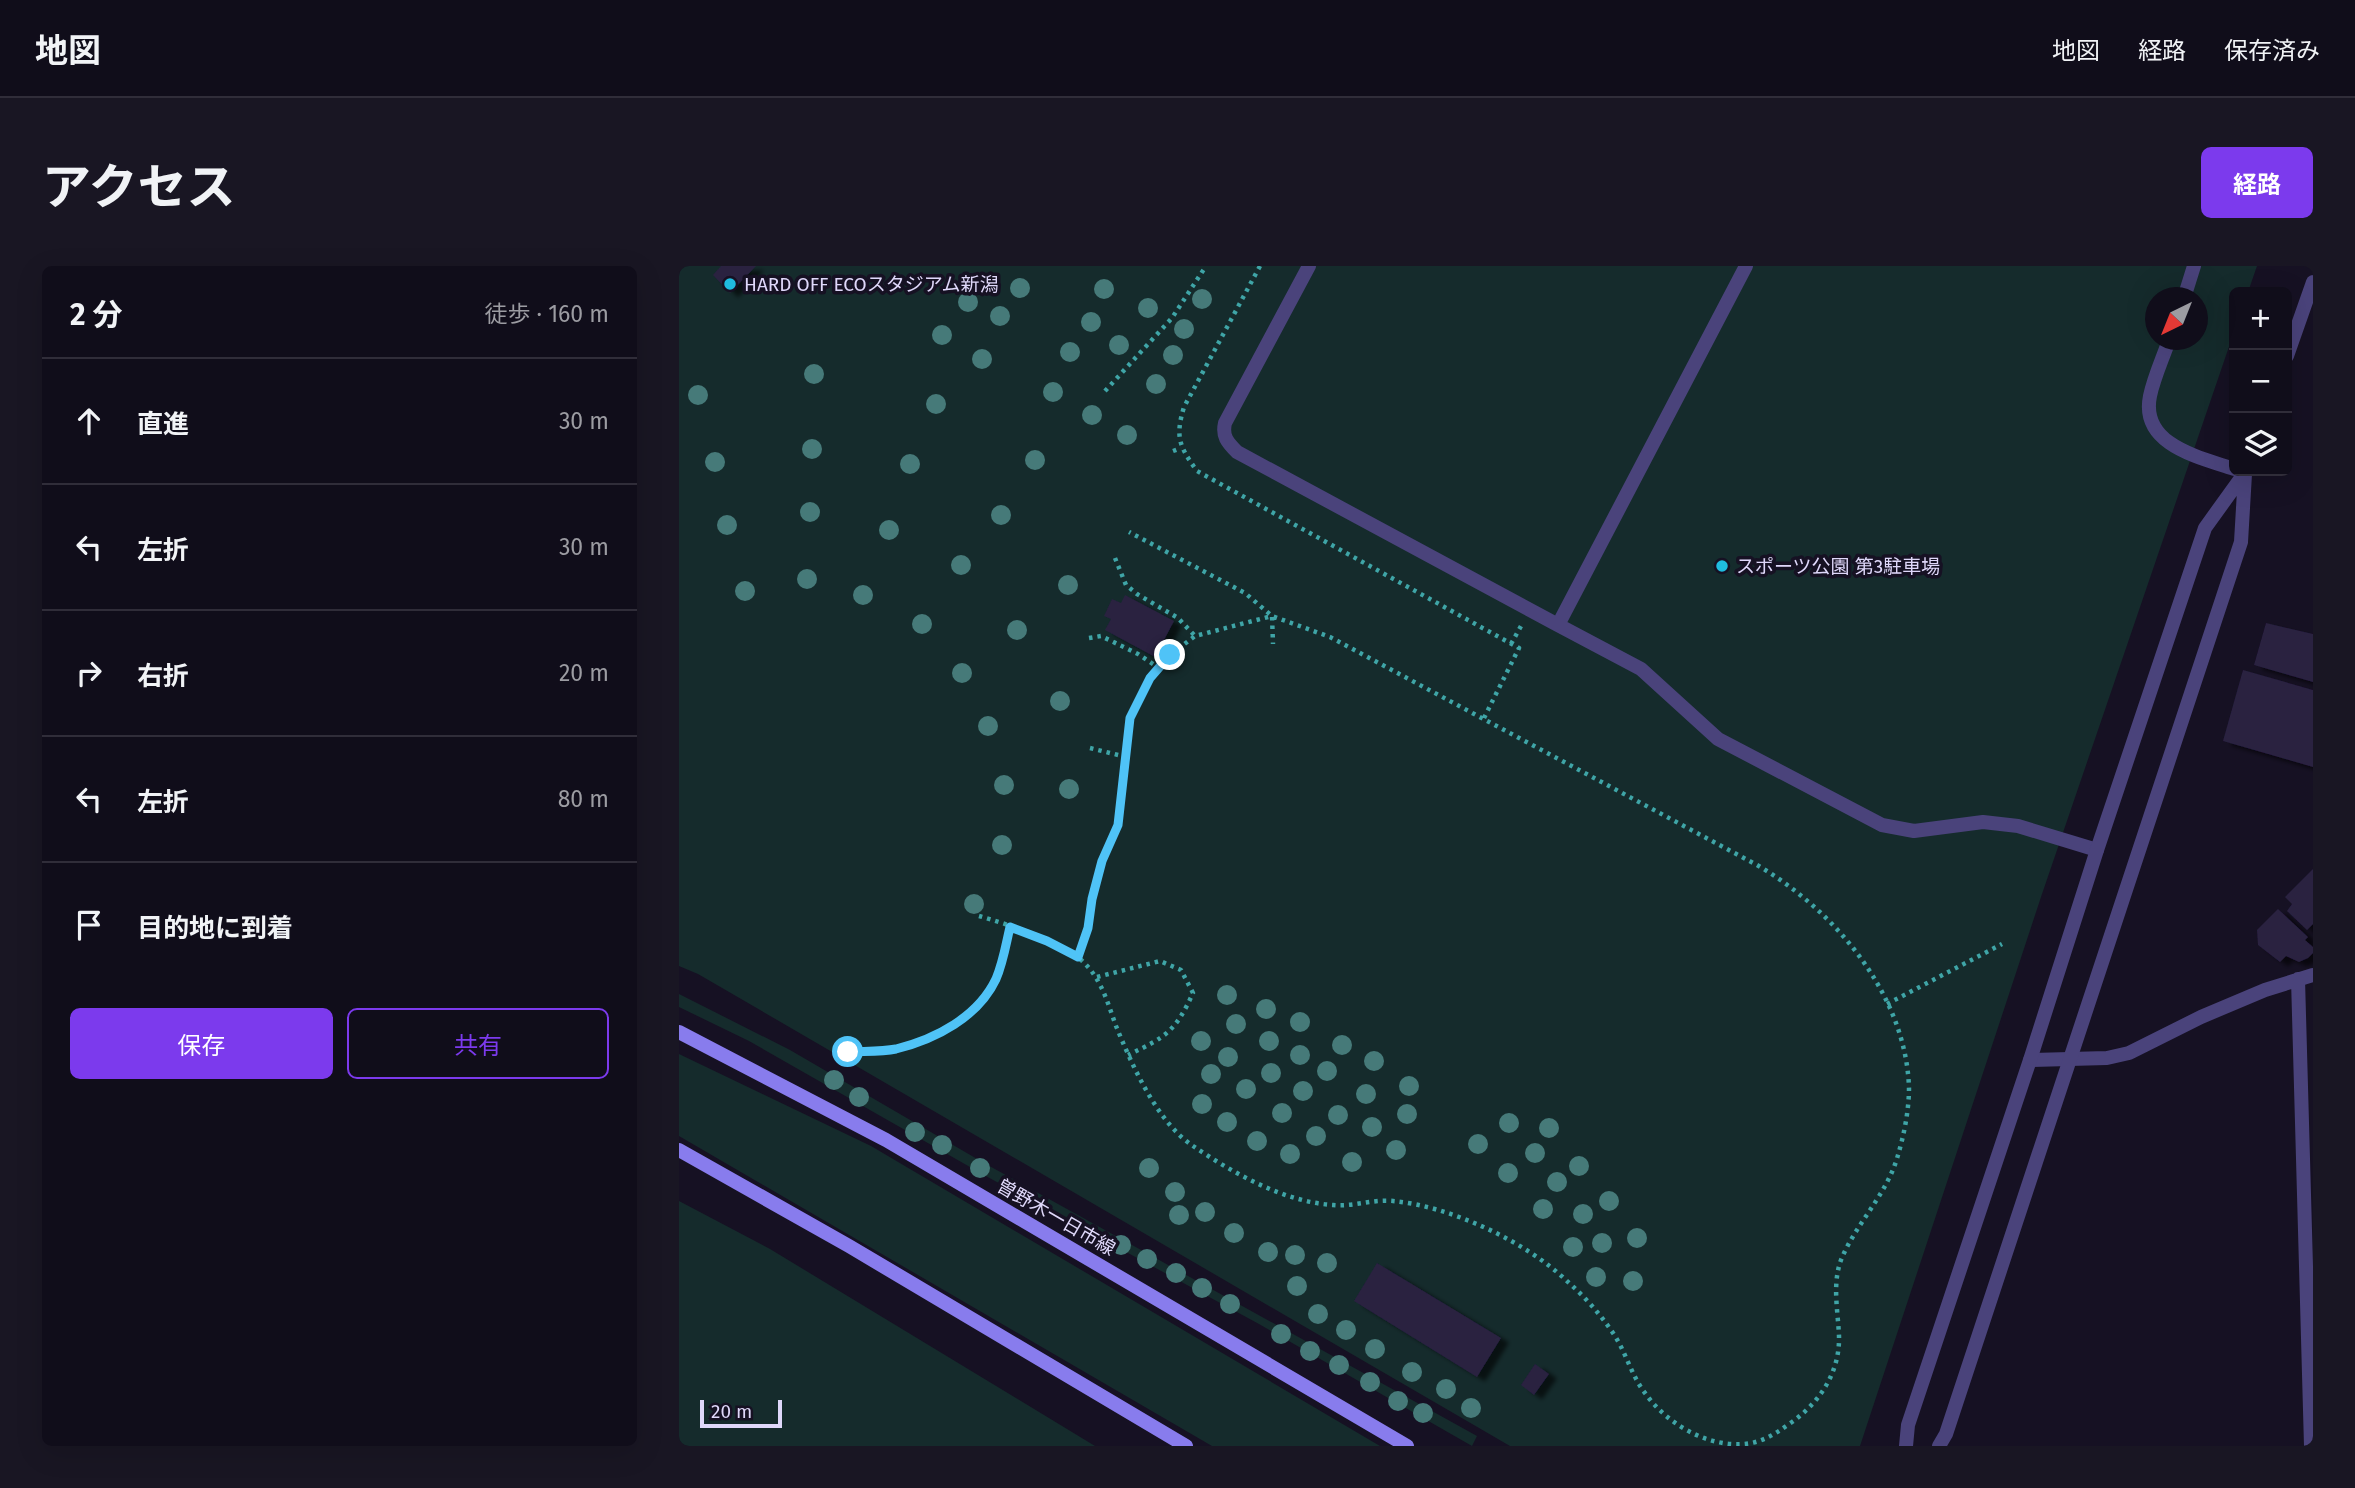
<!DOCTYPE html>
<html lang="ja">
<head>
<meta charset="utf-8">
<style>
	body { margin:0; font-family:"Fira Sans","Noto Sans JP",sans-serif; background:#191623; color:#f1f3f6 }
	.controls { position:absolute; right:21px; top:21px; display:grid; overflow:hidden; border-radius:10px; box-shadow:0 7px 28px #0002 }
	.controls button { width:63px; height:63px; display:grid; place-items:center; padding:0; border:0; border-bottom:2px solid #302d39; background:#100d1a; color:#f1f3f6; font:35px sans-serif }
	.compass { position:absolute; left:1466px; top:21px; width:63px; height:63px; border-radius:50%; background:#100d1a; box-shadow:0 7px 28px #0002; rotate:223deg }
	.scale { position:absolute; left:21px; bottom:18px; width:82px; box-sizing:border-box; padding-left:7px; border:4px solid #dfd8fa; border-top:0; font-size:19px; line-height:24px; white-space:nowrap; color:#dfd8fa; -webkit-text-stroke:5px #161123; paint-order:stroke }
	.stop { position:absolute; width:21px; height:21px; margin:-16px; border:5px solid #4fc3f7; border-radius:50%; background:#fff }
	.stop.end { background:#4fc3f7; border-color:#fff; box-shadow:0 2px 7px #0008 }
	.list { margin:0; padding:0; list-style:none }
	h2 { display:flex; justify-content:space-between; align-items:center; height:91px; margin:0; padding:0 28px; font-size:30px }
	h2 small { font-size:23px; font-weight:400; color:#9c9ca2 }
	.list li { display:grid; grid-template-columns:46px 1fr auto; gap:21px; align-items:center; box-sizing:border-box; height:126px; padding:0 28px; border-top:2px solid #302d39 }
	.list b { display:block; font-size:26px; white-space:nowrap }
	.list em { font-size:23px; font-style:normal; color:#9c9ca2 }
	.actions { display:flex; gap:14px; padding:21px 28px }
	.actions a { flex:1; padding:16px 0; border:2px solid #7c3aed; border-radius:10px; text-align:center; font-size:24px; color:#7c3aed }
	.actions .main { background:#7c3aed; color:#fff }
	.icon { flex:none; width:38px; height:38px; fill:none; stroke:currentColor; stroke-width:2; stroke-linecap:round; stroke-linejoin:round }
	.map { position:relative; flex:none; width:1634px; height:1180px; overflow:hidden; border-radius:10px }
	header { display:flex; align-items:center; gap:42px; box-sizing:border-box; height:98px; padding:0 35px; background:#100d1a; border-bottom:2px solid #302d39 }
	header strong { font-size:33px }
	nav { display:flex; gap:38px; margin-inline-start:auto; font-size:24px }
	.intro { display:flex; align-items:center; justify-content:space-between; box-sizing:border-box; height:168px; padding:0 42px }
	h1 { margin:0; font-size:49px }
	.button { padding:18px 32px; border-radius:10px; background:#7c3aed; color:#fff; font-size:24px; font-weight:700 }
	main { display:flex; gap:42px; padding:0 42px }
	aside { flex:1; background:#100d1a; border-radius:10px; box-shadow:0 7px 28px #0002 }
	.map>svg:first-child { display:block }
	.green { fill:#152b2c; fill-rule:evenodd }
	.building { fill:#292041; filter:url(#shadow) }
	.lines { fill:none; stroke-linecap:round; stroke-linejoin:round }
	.path { stroke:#3fa5a7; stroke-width:4.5; stroke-dasharray:3.5 5; stroke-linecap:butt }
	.service { stroke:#4a437b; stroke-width:14 }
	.minor { stroke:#4a437b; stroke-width:14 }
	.tertiary { stroke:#4a437b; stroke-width:14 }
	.secondary { stroke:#887ced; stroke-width:14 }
	.tree { fill:#467a79 }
	.route { stroke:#4fc3f7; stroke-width:9 }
	.poi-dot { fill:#1fbcdf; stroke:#161123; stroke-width:2.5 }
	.labels { text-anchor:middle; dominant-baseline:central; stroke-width:7; stroke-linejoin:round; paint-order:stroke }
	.poi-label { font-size:19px; fill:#dfd8fa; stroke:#161123; text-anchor:start }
	.street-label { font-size:19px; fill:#dfd8fa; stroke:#161123 }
</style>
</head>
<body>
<header>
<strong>地図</strong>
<nav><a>地図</a><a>経路</a><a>保存済み</a></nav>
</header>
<div class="intro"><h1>アクセス</h1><a class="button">経路</a></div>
<main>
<aside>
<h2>2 分<small>徒歩 · 160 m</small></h2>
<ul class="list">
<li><svg class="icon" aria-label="ahead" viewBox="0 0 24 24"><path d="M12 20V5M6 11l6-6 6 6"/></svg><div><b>直進</b></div><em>30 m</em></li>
<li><svg class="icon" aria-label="left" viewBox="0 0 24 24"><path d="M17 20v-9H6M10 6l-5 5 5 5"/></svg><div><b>左折</b></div><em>30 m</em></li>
<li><svg class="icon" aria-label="right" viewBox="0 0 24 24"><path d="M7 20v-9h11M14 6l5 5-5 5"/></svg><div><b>右折</b></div><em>20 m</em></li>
<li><svg class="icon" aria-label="left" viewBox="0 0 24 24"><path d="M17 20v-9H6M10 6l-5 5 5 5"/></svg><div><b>左折</b></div><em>80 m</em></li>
<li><svg class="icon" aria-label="arrive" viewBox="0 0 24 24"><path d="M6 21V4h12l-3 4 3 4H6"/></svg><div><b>目的地に到着</b></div></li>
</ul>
<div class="actions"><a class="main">保存</a><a>共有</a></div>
</aside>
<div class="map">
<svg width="1634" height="1180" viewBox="0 0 1634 1180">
	<defs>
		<filter id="shadow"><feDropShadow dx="8" dy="4.5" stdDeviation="2" flood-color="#0009"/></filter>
	</defs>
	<rect width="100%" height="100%" fill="#161123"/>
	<!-- green -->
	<path class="green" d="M0 0H1578L1569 26H1555V66L1363 628 1181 1180H831L19 708 0 700ZM1476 32H1518V74H1476Z
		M0 728 111 784 305 897 798 1170 793 1180 580 1058 305 909 70 775 0 741Z
		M0 788 192 880 701 1180H533L0 870Z
		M0 935 91 983 416 1180H0Z"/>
	<!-- building -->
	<path class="building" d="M42 0H77L51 27 34 9Z
		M446 329 495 355 476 391 426 364 432 353 425 350 433 333 442 337Z
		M1587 357 1634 368V416L1575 399Z
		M1564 404 1634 424V501L1544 475Z
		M1634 603V658L1628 664 1608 645 1613 638 1606 631Z
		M1599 643 1629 671 1626 674 1634 681V687L1629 692 1620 696 1607 690 1601 696 1579 679 1578 664Z
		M698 997 822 1072 798 1111 675 1035Z
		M856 1098 870 1108 855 1129 842 1119Z"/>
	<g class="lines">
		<!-- path -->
		<path class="path" d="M581 0 505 141C496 171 500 180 518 205L840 382 805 452
			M426 125 493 52 527 0
			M494 185 502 182
			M436 292 447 319 458 328 499 352 516 370
			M410 372 422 370 459 388 480 402
			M832 378 842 360
			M411 482 447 491
			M300 650C330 659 377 673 401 693 422 711 428 735 437 760 453 799 478 856 514 880 554 907 605 936 654 939 674 941 693 933 714 935 771 940 848 976 889 1016 906 1031 921 1048 934 1067 947 1086 952 1109 966 1127 985 1154 1018 1175 1051 1178 1078 1180 1092 1171 1113 1156 1141 1136 1161 1106 1160 1070 1159 1045 1153 1018 1162 994 1177 957 1208 929 1219 889 1225 869 1230 844 1230 822 1227 728 1155 644 1078 599L651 371 593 350 566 327 450 266
			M399 691 409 662 413 633 423 595 439 559 451 452 471 412 491 389 516 370 593 350 594 378
			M418 711 481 695 502 704 514 727C496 766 487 771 449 789
			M1208 738 1323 678
			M160 798 168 786C184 785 202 786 217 783 257 773 299 751 317 713 324 697 327 678 331 661"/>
		<!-- service -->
		<path class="service" d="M630 0 546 157C543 170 548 176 558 186L879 359
			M1067 0 879 359 962 403 1039 473 1203 559 1235 565 1304 556 1339 560 1418 584
			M1505 32 1515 0
			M1490 74C1484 92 1475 111 1471 130 1461 179 1520 191 1555 203"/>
		<!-- minor -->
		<path class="minor" d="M1619 713 1632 1180
			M1351 794 1428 792 1450 787 1522 751 1586 724 1634 709"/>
		<!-- tertiary -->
		<path class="tertiary" d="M1608 90 1634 16
			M1227 1180 1229 1159 1351 794 1418 584 1526 262 1567 205
			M1260 1180 1267 1168 1562 276 1566 208"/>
		<!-- secondary -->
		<path class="secondary" d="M0 766 207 874 728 1180
			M0 884 170 980 507 1180"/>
	</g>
	<!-- trees -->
	<g class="tree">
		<circle cx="341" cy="22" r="10"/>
		<circle cx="425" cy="23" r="10"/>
		<circle cx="523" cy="33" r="10"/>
		<circle cx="289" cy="36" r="10"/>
		<circle cx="469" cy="42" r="10"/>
		<circle cx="321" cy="50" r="10"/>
		<circle cx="412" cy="56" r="10"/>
		<circle cx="505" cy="63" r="10"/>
		<circle cx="263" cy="69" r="10"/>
		<circle cx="440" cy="79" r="10"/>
		<circle cx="391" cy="86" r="10"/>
		<circle cx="494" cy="89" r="10"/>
		<circle cx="303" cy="93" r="10"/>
		<circle cx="135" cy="108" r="10"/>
		<circle cx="477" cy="118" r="10"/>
		<circle cx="374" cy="126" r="10"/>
		<circle cx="19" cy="129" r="10"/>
		<circle cx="257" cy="138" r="10"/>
		<circle cx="413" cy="149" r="10"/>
		<circle cx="448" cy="169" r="10"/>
		<circle cx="133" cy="183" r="10"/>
		<circle cx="356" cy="194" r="10"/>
		<circle cx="36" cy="196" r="10"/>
		<circle cx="231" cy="198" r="10"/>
		<circle cx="131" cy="246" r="10"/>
		<circle cx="322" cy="249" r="10"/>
		<circle cx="48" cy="259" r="10"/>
		<circle cx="210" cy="264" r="10"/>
		<circle cx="282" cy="299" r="10"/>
		<circle cx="128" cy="313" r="10"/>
		<circle cx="389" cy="319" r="10"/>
		<circle cx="66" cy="325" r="10"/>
		<circle cx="184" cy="329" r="10"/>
		<circle cx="243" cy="358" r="10"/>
		<circle cx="338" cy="364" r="10"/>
		<circle cx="283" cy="407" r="10"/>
		<circle cx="381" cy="435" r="10"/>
		<circle cx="309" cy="460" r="10"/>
		<circle cx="325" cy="519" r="10"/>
		<circle cx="390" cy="523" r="10"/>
		<circle cx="323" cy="579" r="10"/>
		<circle cx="295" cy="638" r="10"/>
		<circle cx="548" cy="729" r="10"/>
		<circle cx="587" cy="743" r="10"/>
		<circle cx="621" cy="756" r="10"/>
		<circle cx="557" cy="758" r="10"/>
		<circle cx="522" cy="775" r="10"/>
		<circle cx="590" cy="775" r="10"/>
		<circle cx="663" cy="779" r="10"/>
		<circle cx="621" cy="789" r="10"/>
		<circle cx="549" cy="791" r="10"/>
		<circle cx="695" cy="795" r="10"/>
		<circle cx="648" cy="805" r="10"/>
		<circle cx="592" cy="807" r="10"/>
		<circle cx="532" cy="808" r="10"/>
		<circle cx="155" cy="814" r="10"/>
		<circle cx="730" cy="820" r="10"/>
		<circle cx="567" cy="823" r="10"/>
		<circle cx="624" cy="825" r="10"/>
		<circle cx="687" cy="828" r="10"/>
		<circle cx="180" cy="831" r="10"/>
		<circle cx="523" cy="838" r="10"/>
		<circle cx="603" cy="847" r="10"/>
		<circle cx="728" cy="848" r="10"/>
		<circle cx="659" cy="849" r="10"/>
		<circle cx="548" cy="856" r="10"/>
		<circle cx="830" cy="857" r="10"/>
		<circle cx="693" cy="861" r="10"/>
		<circle cx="870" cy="862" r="10"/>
		<circle cx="236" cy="866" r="10"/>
		<circle cx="637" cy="870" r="10"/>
		<circle cx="578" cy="875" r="10"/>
		<circle cx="799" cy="878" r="10"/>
		<circle cx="263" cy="879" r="10"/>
		<circle cx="717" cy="884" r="10"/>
		<circle cx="856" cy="887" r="10"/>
		<circle cx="611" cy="888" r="10"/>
		<circle cx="673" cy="896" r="10"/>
		<circle cx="900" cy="900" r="10"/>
		<circle cx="301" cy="902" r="10"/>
		<circle cx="470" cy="902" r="10"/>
		<circle cx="829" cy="907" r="10"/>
		<circle cx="878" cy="916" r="10"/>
		<circle cx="496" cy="926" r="10"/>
		<circle cx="930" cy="935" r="10"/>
		<circle cx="864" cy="943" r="10"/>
		<circle cx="526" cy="946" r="10"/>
		<circle cx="904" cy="948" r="10"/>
		<circle cx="500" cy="949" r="10"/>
		<circle cx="555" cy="967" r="10"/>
		<circle cx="958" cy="972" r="10"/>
		<circle cx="923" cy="977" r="10"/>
		<circle cx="442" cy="979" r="10"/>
		<circle cx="894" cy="981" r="10"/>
		<circle cx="589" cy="986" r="10"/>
		<circle cx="616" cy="989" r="10"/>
		<circle cx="468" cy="993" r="10"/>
		<circle cx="648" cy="997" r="10"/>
		<circle cx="497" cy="1007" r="10"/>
		<circle cx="917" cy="1011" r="10"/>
		<circle cx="954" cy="1015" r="10"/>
		<circle cx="618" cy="1020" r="10"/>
		<circle cx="523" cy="1022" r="10"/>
		<circle cx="551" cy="1038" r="10"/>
		<circle cx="639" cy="1048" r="10"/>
		<circle cx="667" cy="1064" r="10"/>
		<circle cx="602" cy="1068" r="10"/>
		<circle cx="696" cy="1083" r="10"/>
		<circle cx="631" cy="1085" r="10"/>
		<circle cx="660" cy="1099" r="10"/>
		<circle cx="733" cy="1106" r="10"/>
		<circle cx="691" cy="1116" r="10"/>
		<circle cx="767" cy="1123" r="10"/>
		<circle cx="719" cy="1135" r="10"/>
		<circle cx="792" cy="1142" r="10"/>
		<circle cx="744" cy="1147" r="10"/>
	</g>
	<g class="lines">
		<!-- route -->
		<path class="route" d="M169 786C184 785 202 786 217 783 257 773 299 751 317 713 324 697 327 678 331 661L368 675 399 691 409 662 413 633 423 595 439 559 451 452 471 412 491 389"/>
	</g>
	<!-- markers -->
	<g class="poi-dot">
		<circle cx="51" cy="18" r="7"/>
		<circle cx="1043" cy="300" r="7"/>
	</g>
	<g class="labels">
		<!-- poi labels -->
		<g class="poi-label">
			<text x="65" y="18">HARD OFF ECOスタジアム新潟</text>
			<text x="1057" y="300">スポーツ公園 第3駐車場</text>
		</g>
		<!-- street labels -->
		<g class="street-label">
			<text transform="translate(377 951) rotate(30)">曽野木一日市線</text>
		</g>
	</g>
</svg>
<div class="controls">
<button>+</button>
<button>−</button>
<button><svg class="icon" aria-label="layers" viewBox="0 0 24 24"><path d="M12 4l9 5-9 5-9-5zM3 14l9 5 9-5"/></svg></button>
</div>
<svg class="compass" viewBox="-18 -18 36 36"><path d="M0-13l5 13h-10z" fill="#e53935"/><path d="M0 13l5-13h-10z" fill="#9c9ca2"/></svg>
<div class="scale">20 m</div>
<div class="stop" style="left:169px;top:786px"></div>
<div class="stop end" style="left:491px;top:389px"></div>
</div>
</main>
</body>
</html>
